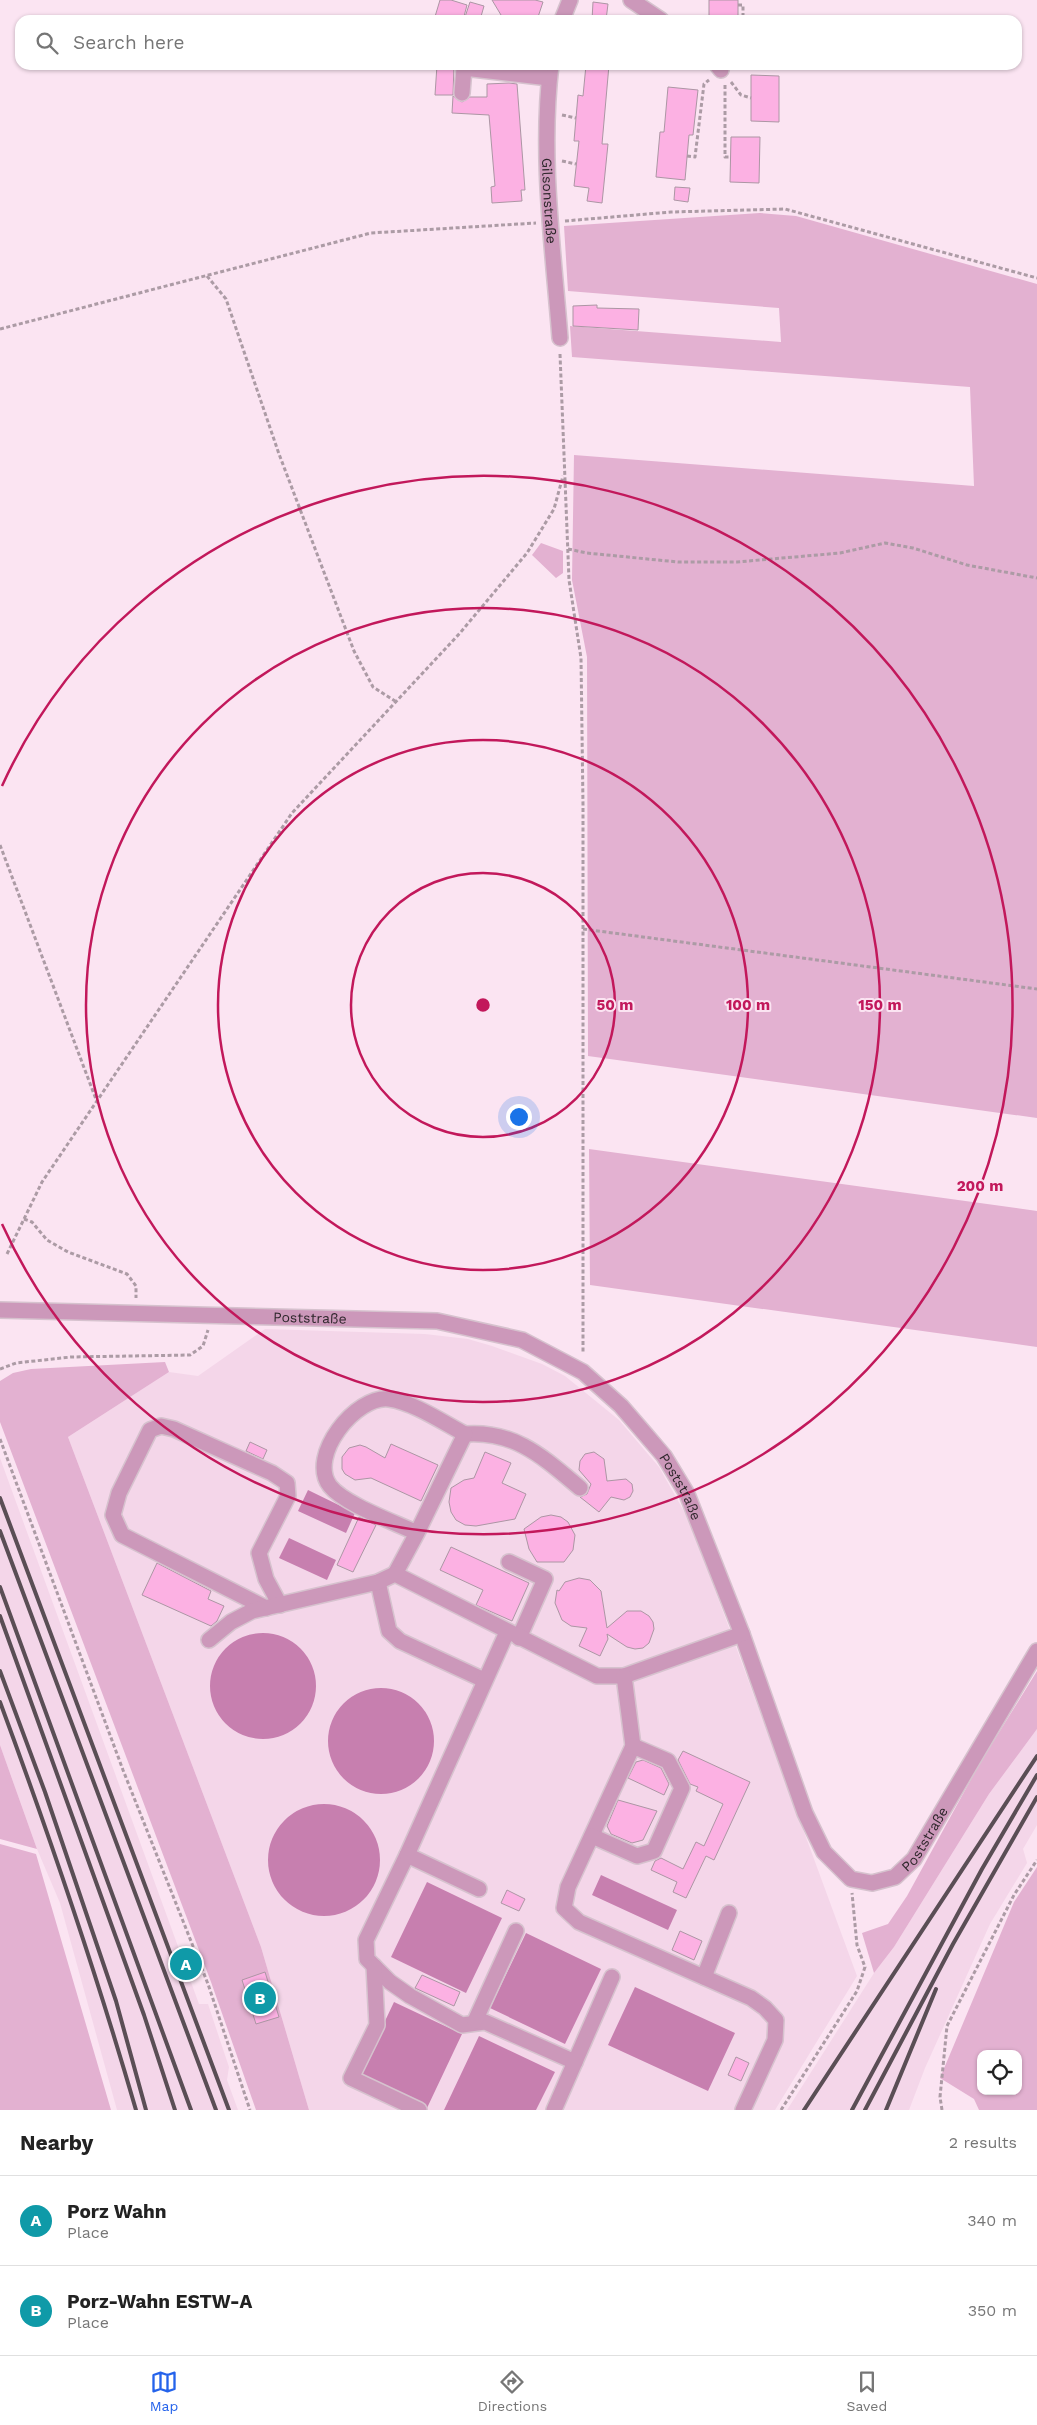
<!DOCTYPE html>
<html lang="en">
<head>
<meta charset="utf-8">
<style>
	body { margin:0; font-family:"Work Sans",sans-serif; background:#f2f2f2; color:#222 }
	.controls { position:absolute; right:15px; bottom:15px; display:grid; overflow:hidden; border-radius:10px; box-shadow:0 1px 4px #0004 }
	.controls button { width:45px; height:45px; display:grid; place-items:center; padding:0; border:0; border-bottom:1px solid #e0e0e0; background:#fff; color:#222; font:25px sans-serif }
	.you { position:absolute; left:518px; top:1116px; width:18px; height:18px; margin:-12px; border:4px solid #fff; border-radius:50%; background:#1a73e8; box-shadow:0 0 0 8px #1a73e833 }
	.badge { display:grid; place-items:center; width:32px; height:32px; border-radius:50%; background:#2563eb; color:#fff; font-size:16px; font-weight:700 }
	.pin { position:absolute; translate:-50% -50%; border:2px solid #fff; box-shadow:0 1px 5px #0006 }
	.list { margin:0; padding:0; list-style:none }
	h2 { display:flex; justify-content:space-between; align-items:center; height:65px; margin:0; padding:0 20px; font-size:21px }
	h2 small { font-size:16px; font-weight:400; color:#767676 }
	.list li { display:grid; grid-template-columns:32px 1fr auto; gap:15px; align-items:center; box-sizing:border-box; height:90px; padding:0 20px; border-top:1px solid #e0e0e0 }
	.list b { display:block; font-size:19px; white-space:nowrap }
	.list p { margin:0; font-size:16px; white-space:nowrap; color:#767676 }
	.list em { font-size:16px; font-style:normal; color:#767676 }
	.icon { flex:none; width:28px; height:28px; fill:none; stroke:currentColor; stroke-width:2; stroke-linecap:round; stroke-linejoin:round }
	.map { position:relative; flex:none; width:1037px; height:2110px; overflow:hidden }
	.search { position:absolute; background:#fff; box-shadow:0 1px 4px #0004; left:15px; right:15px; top:15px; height:55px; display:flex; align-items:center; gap:12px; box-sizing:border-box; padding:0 18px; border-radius:15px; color:#767676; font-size:19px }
	.sheet { height:245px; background:#fff }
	nav { display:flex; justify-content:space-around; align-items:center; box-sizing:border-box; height:70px; border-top:1px solid #e0e0e0; background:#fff; font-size:14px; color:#767676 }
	nav a { display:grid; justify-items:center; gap:2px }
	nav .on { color:#2563eb }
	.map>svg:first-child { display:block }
	.built { fill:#f4d6e9 }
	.green { fill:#e3b1d1; fill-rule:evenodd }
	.water { fill:#c77faf }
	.building { fill:#fcb1e3; stroke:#ac96a4 }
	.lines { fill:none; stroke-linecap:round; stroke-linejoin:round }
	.minor-casing { stroke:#d6c2ce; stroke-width:18 }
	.path { stroke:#ac9ba5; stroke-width:3; stroke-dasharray:4 2.5; stroke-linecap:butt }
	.minor { stroke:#cc98ba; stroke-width:15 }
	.rail { stroke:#5a4e55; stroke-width:4 }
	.ring { fill:none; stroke:#c2185b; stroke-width:2.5 }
	.labels { text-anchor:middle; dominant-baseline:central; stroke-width:4; stroke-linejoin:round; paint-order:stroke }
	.street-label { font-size:14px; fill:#2f272c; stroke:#fbe4f2 }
	.centre { fill:#c2185b; stroke:#fbe4f2; stroke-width:2.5 }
	.ring-label { font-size:15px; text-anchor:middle; font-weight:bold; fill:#c2185b; stroke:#fbe4f2; stroke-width:4; stroke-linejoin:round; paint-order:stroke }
</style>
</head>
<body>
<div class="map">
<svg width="1037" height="2110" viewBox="0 0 1037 2110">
	<rect width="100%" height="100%" fill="#fbe4f2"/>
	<!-- built -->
	<path class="built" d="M265 1329 425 1334 468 1339 492 1346 542 1364 565 1376 619 1420 659 1467 685 1513 700 1549 857 1976 775 2110H309L261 1947 68 1437 169 1372 198 1376Z
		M0 1458 199 2004H208L229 2067 227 2080 238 2110H117L60 1903 37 1849 0 1745Z
		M1037 1729V1825L1023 1849 1027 1863 990 1924 925 2068 909 2110H787L874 1973 894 1947 989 1794Z"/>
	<!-- green -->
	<path class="green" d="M760 213 796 216 1037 284V1118L588 1056 587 657 572 580 574 455 974 486 970 387 572 357 570 326 781 342 779 308 568 291 564 226Z
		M541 543 563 551V573L556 578 532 555Z
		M589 1149 1037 1211V1347L590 1285Z
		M165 1362 169 1372 68 1437 261 1947 309 2110H256L211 1982 0 1422V1381L13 1373 31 1369Z
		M1037 1671V1729L989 1794 894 1947 874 1973 862 1933 888 1924 907 1896 980 1763Z
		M0 1745 37 1849 0 1839Z
		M0 1844 36 1854 111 2110H0Z
		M1037 1867V2110H979L974 2099 940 2078 1014 1902ZM981 2054H1018V2091H981Z"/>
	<!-- water -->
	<path class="water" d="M308 1490 355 1513 346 1533 298 1511Z
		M289 1538 336 1560 327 1580 279 1558Z
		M210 1686a53 53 0 1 1 106 0a53 53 0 1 1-106 0Z
		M328 1741a53 53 0 1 1 106 0a53 53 0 1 1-106 0Z
		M268 1860a56 56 0 1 1 112 0a56 56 0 1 1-112 0Z
		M601 1875 677 1910 668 1930 592 1895Z
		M427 1882 502 1918 466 1993 391 1957Z
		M526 1933 601 1969 565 2044 490 2008Z
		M635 1987 735 2033 708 2091 608 2045Z
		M394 2002 462 2034 427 2108 359 2076Z
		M479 2036 555 2072 536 2110H444Z"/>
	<!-- building -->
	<path class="building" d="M440 0H451L467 5 463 20H434Z
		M492 0H535L543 2 537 20H504Z
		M709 0H738V20H709Z
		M470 2 484 6 480 20 465 17Z
		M593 2 608 4 606 20H592Z
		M437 65H454L453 95H435Z
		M586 65H609L602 144H608L602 203 587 201 589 188 574 186 579 141H574L578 95 583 96Z
		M751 75 779 76V122L751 121Z
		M509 83 517 84 525 190H521L522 201 492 203 491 187 495 186 489 115 452 113 453 96 462 102 470 97H487V84Z
		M668 87 698 90 693 135H689L685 180 656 177 660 132H664Z
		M731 137H760L759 183 730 182Z
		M675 187 690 188 688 202 674 200Z
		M597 305V308L639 309 638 330 573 326V306Z
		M250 1442 267 1450 263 1459 246 1451Z
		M391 1444 438 1465 421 1501 371 1478 355 1480 345 1474 342 1469V1457L349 1448 360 1445 366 1447 385 1458Z
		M485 1452 511 1463 502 1483 526 1494 515 1519 476 1526 465 1525 456 1520 451 1512 449 1502 451 1488 464 1480 474 1478Z
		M594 1452 604 1459 607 1481 626 1479 632 1484 633 1491 630 1497 624 1500 611 1497 599 1512 580 1497 587 1494 591 1484 579 1470 580 1461 585 1454Z
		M551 1515 561 1517 568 1522 575 1535 573 1550 564 1562H537L529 1549 524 1529 541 1517Z
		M359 1517 376 1525 353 1572 337 1565Z
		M451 1547 529 1583 512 1621 476 1605 483 1590 440 1570Z
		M157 1563 211 1591 208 1599 224 1606 217 1621 211 1626 142 1595Z
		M579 1578 590 1580 601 1591 607 1628 627 1611H641L649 1616 653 1622 654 1629 649 1643 643 1648 635 1649 627 1647 607 1634 608 1639 600 1656 579 1646 587 1628 571 1626 562 1620 555 1603 557 1590 559 1591 565 1582Z
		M683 1751 750 1782 714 1860 706 1856 686 1898 673 1892 677 1882 651 1870 655 1861 661 1858 683 1869 696 1842 704 1846 723 1804 696 1791 698 1787 690 1784 678 1760Z
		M643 1760 661 1768 669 1784 664 1795 628 1778 636 1762Z
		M618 1800 657 1811 643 1840 632 1843 611 1834 607 1826Z
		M507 1890 525 1899 519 1911 501 1903Z
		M680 1931 702 1941 694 1960 672 1950Z
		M265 1972 279 2017 256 2024 242 1980Z
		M422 1975 460 1992 454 2006 415 1988Z
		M736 2057 749 2063 741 2081 728 2075Z"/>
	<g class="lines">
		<!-- minor casing -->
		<g class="minor-casing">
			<g id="minor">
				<path d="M631 0 661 20"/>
				<path d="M562 20 570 0"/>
				<path id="s1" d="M551 65C540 155 553 248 560 338"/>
				<path d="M717 65 721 70"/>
				<path d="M462 93 464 68 549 78"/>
				<path id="s2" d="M0 1310 437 1321 522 1340 583 1372 621 1406 646 1435 664 1456 687 1494 742 1634 805 1813 824 1852 851 1879 872 1883 895 1877 914 1859 1037 1651"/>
				<path d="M465 1434C515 1430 544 1458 580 1488"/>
				<path d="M509 1562 545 1579 519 1638"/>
				<path d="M395 1574 417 1533C394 1522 344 1504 330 1486 307 1456 356 1395 389 1399 413 1402 444 1423 465 1434L417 1533"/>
				<path d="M378 1582 389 1631 400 1641 484 1680"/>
				<path d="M266 1608 122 1535 113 1515 119 1493 150 1430 161 1426 174 1429 272 1473 287 1483 288 1496 259 1553 266 1579 280 1605"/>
				<path d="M507 1632 407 1855 366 1940 367 1959 390 1982 410 1996 462 2025 485 2022 575 2062"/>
				<path d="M209 1640 231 1622 252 1611 378 1582 395 1574 597 1676H624L742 1634"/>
				<path d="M624 1676 633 1746 568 1887 564 1908 579 1922 751 1998 765 2008 776 2020 775 2040 743 2110"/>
				<path d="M592 1836 637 1856 654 1851 682 1788 668 1761 633 1746"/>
				<path d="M407 1855 479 1889"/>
				<path d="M374 1966 377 2025 351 2078 419 2110"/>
				<path d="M704 1977 729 1913"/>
				<path d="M475 2021 516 1931"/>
				<path d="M554 2110 612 1977"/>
			</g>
		</g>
		<!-- path -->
		<path class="path" d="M738 5H743V20
			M731 82 741 95 751 98
			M725 85V157H731
			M562 115 576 118
			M687 156 695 157 704 84 709 80
			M562 161 576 164
			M565 221 671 212 785 209 1037 278
			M207 276 226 299 279 454 354 651 373 687 395 701
			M0 329 371 233 536 223
			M560 354 569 580 581 658 583 805V1354
			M568 549 587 553 678 562H737L840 553 885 543 913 548 967 565 1037 578
			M0 845 97 1102
			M583 929 1037 989
			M24 1219 32 1222 47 1240 68 1252 127 1274 136 1286V1298
			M7 1254 42 1182 292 813 460 633 527 553 554 509 563 476
			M0 1369 16 1363 71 1357 190 1355 203 1346 208 1330
			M0 1439 123 1770 208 1984 250 2110
			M781 2110 857 1991 865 1967 857 1945 852 1893
			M942 2110 940 2097 947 2026 1014 1895 1037 1860"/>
		<!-- minor -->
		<use href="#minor" class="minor"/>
		<!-- rail -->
		<path class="rail" d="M0 1498 229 2110
			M0 1531 216 2110
			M0 1587 191 2110
			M0 1616 144 2015 175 2110
			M0 1671 45 1792 116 2001 146 2110
			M0 1702C50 1837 96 1972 136 2110
			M804 2110 1037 1756
			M852 2110 982 1869 1037 1775
			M865 2110 953 1944 1037 1797
			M886 2110 936 1989"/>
	</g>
	<!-- distance rings -->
	<g class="ring">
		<circle cx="483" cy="1005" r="132"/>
		<circle cx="483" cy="1005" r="265"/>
		<circle cx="483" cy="1005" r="397"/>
		<path d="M2 786A529 529 0 1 1 2 1224"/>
	</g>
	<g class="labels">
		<!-- street labels -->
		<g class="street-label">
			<text stroke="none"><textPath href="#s1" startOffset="136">Gilsonstraße</textPath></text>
			<text stroke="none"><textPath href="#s2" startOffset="310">Poststraße</textPath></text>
			<text stroke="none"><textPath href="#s2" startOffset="745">Poststraße</textPath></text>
			<text stroke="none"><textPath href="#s2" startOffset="1270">Poststraße</textPath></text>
		</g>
	</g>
	<circle cx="483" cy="1005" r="8" class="centre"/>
	<g class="ring-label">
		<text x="615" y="1010">50 m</text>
		<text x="748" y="1010">100 m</text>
		<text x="880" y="1010">150 m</text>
		<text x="980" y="1191">200 m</text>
	</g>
</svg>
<div class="controls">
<button><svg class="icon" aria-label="locate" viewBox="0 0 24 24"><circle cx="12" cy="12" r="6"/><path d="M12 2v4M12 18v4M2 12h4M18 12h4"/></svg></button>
</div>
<div class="you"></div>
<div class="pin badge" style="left:186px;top:1964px;background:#0f9aa8">A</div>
<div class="pin badge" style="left:260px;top:1998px;background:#0f9aa8">B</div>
<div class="search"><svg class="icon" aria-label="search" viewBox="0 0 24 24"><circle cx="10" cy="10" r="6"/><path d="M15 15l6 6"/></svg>Search here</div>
</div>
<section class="sheet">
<h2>Nearby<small>2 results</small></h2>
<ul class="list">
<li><span class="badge" style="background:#0f9aa8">A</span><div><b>Porz Wahn</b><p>Place</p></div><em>340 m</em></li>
<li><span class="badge" style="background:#0f9aa8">B</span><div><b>Porz-Wahn ESTW-A</b><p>Place</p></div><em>350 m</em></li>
</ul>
</section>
<nav>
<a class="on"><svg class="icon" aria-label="map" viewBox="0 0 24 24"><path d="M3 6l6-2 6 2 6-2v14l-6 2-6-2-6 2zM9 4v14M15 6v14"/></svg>Map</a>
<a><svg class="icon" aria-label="directions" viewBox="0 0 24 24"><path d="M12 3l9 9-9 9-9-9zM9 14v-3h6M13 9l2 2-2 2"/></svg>Directions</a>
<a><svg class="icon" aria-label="saved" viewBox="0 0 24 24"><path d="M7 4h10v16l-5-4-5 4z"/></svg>Saved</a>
</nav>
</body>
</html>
